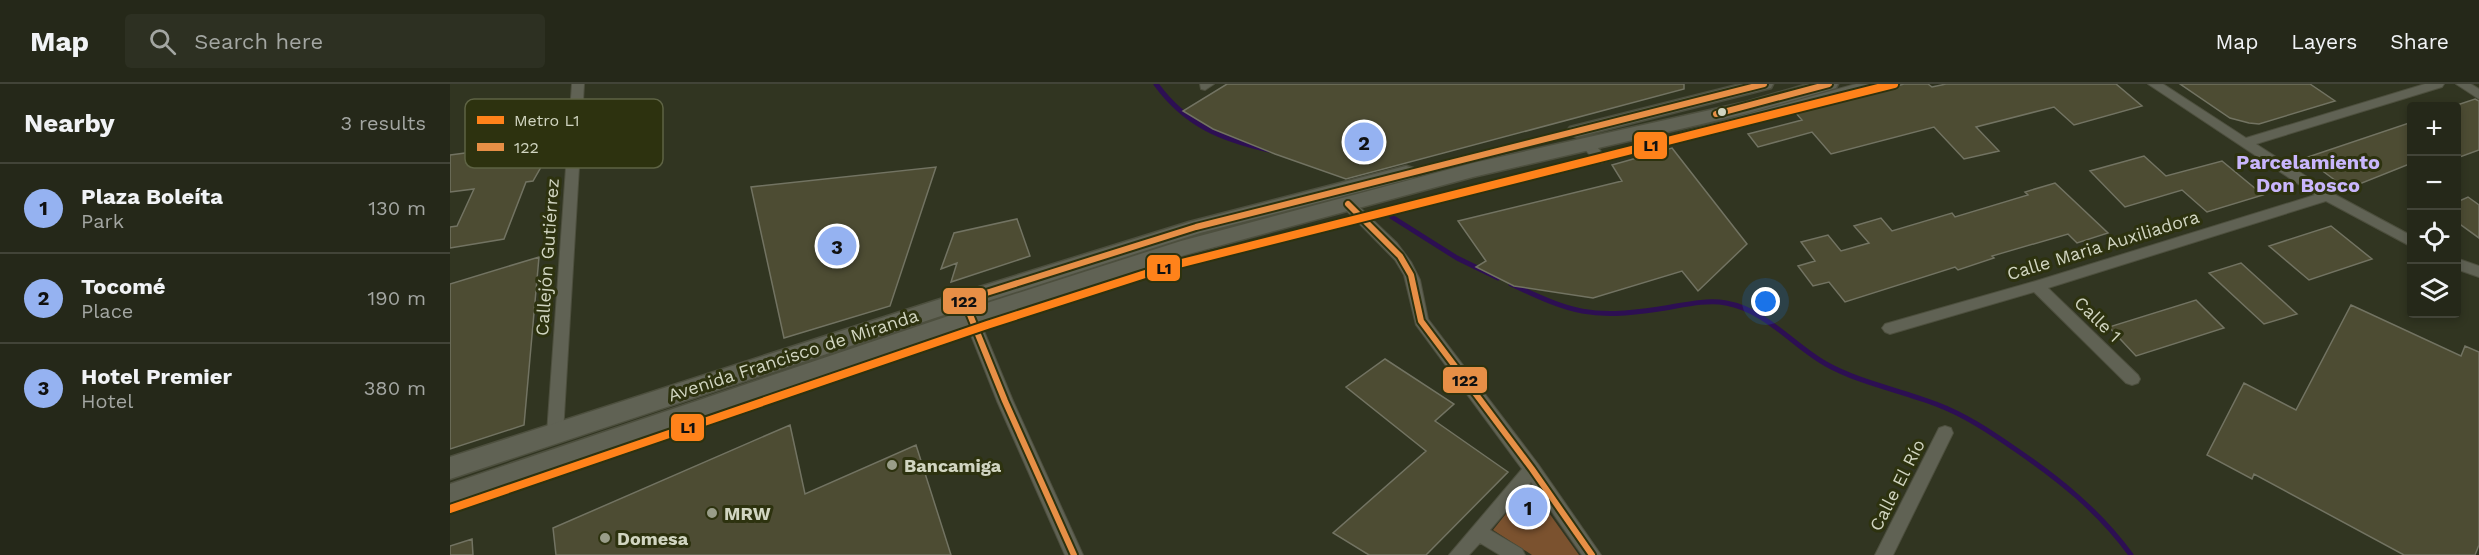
<!DOCTYPE html>
<html lang="en">
<head>
<meta charset="utf-8">
<style>
	body { margin:0; font-family:"Work Sans",sans-serif; background:#2d3022; color:#f1f3f6 }
	.controls { position:absolute; right:18px; top:18px; display:grid; overflow:hidden; border-radius:6px; box-shadow:0 3px 9px #0003 }
	.controls button { width:54px; height:54px; display:grid; place-items:center; padding:0; border:0; border-bottom:2px solid #424438; background:#252819; color:#f1f3f6; font:30px sans-serif }
	.you { position:absolute; left:1316px; top:218px; width:21px; height:21px; margin:-15px; border:4px solid #fff; border-radius:50%; background:#1a73e8; box-shadow:0 0 0 9px #1a73e833 }
	.badge { display:grid; place-items:center; width:39px; height:39px; border-radius:50%; background:#95b2f1; color:#111; font-size:20px; font-weight:700 }
	.pin { position:absolute; translate:-50% -50%; border:3px solid #fff; box-shadow:0 2px 6px #0006 }
	.list { margin:0; padding:0; list-style:none }
	h2 { display:flex; justify-content:space-between; align-items:center; height:78px; margin:0; padding:0 24px; font-size:26px }
	h2 small { font-size:20px; font-weight:400; color:#a3a6a2 }
	.list li { display:grid; grid-template-columns:39px 1fr auto; gap:18px; align-items:center; box-sizing:border-box; height:90px; padding:0 24px; border-top:2px solid #424438 }
	.list b { display:block; font-size:22px; white-space:nowrap }
	.list p { margin:0; font-size:20px; white-space:nowrap; color:#a3a6a2 }
	.list em { font-size:20px; font-style:normal; color:#a3a6a2 }
	.icon { flex:none; width:33px; height:33px; fill:none; stroke:currentColor; stroke-width:2; stroke-linecap:round; stroke-linejoin:round }
	.map { position:relative; flex:none; width:2029px; height:471px; overflow:hidden }
	header { display:flex; align-items:center; gap:36px; box-sizing:border-box; height:84px; padding:0 30px; background:#252819; border-bottom:2px solid #424438 }
	header strong { font-size:28px }
	nav { display:flex; gap:33px; margin-inline-start:auto; font-size:21px }
	.search { width:420px; height:54px; background:#2d3022; display:flex; align-items:center; gap:15px; box-sizing:border-box; padding:0 21px; border-radius:6px; color:#a3a6a2; font-size:22px }
	main { display:flex }
	aside { flex:1; background:#252819 }
	.map>svg:first-child { display:block }
	.green { fill:#7b522f }
	.lines { fill:none; stroke-linecap:round; stroke-linejoin:round }
	.stream { stroke:#2d0f53; stroke-width:5 }
	.building { fill:#4d4c33; stroke:#727362; stroke-width:1.5 }
	.street-casing { stroke:#4d4f3e; stroke-width:2 }
	.secondary-casing { stroke:#4d4f3e; stroke-width:3 }
	.street { fill:#606254; fill-rule:evenodd }
	.secondary { fill:#606254; fill-rule:evenodd }
	.bus-1-casing { stroke:#2d320f; stroke-width:10 }
	.bus-1 { stroke:#e78f46; stroke-width:6 }
	.metro-1-casing { stroke:#2d320f; stroke-width:12 }
	.metro-1 { stroke:#ff821a; stroke-width:8 }
	.bus-dot { fill:#d1d5c1; stroke:#2d320f; stroke-width:2 }
	.poi-dot { fill:#999d89; stroke:#2d320f; stroke-width:2 }
	.labels { text-anchor:middle; dominant-baseline:central; stroke-width:6; stroke-linejoin:round; paint-order:stroke }
	.street-label { font-size:18px; fill:#d1d5c1; stroke:#2d320f }
	.poi-label { font-size:18px; font-weight:bold; fill:#d1d5c1; stroke:#2d320f; text-anchor:start }
	.neighbourhood-label { font-size:20px; font-weight:bold; fill:#c9b6fc; stroke:#2d320f }
	.key { fill:#2d320f; stroke:#5e6344; stroke-width:1.5 }
	.key-label { font-size:16px; fill:#d1d5c1 }
	.line-badge { stroke:#2d320f; stroke-width:2 }
	.pale-badge-label { font-size:16px; text-anchor:middle; font-weight:bold; fill:#111 }
</style>
</head>
<body>
<header>
<strong>Map</strong>
<div class="search"><svg class="icon" aria-label="search" viewBox="0 0 24 24"><circle cx="10" cy="10" r="6"/><path d="M15 15l6 6"/></svg>Search here</div>
<nav><a>Map</a><a>Layers</a><a>Share</a></nav>
</header>
<main>
<aside>
<h2>Nearby<small>3 results</small></h2>
<ul class="list">
<li><span class="badge">1</span><div><b>Plaza Boleíta</b><p>Park</p></div><em>130 m</em></li>
<li><span class="badge">2</span><div><b>Tocomé</b><p>Place</p></div><em>190 m</em></li>
<li><span class="badge">3</span><div><b>Hotel Premier</b><p>Hotel</p></div><em>380 m</em></li>
</ul>
</aside>
<div class="map">
<svg width="2029" height="471" viewBox="0 0 2029 471">
	<rect width="100%" height="100%" fill="#313521"/>
	<!-- green -->
	<path class="green" d="M1079 401 1129 471H1082L1043 446Z"/>
	<g class="lines">
		<!-- stream -->
		<path class="stream" d="M706 0C736 41 771 55 819 66
			M942 133 1007 174 1048 194
			M1061 200C1122 229 1141 235 1209 225 1230 222 1255 215 1276 219 1316 226 1342 261 1376 280 1410 299 1450 306 1486 320 1515 331 1539 347 1565 365 1609 395 1649 427 1681 471"/>
	</g>
	<!-- building -->
	<path class="building" d="M777 0H1234V5L896 95 825 70 763 45 733 27Z
		M1454 0H1478L1482 3 1496 0H1666L1692 22 1624 41 1604 23 1526 43 1549 67 1514 75 1484 43 1381 70 1362 48 1308 63 1298 50 1352 36 1345 28Z
		M1730 0H1860L1885 17 1809 40 1799 39 1780 34Z
		M2025 15 2029 17V66L2007 74V21Z
		M1962 38V79L1897 105 1855 74Z
		M106 57 83 97 76 98 54 155 0 164V143L7 142 24 105 0 108V71Z
		M1222 64 1297 160 1248 207 1232 187 1143 214 1064 202 1026 183 1036 177 1008 137 1172 97 1162 81Z
		M1694 72 1716 92 1772 77 1813 111 1757 128 1732 106 1675 123 1640 87Z
		M486 83 440 222 334 254 301 103Z
		M1605 99 1658 149 1627 159 1618 150 1542 172 1544 174 1508 186 1505 183 1395 218 1379 198 1363 202 1348 182 1365 177 1351 158 1378 151 1391 167 1419 159 1404 142 1431 134 1442 147 1502 129 1505 133 1578 111 1575 108Z
		M2018 113 2029 121V154L2007 138V118Z
		M567 135 580 172 501 198 507 179 491 185 504 149Z
		M1881 142 1922 175 1859 196 1819 162Z
		M89 173 74 341 0 365V200Z
		M1791 179 1847 230 1814 240 1759 189Z
		M1746 216 1774 244 1686 272 1659 243Z
		M1901 221 2011 272 2015 262 2029 268V461L2025 471H1954L1804 390 1802 395 1757 371 1794 299 1846 326Z
		M935 275 1004 320 985 337 1058 388 976 471H919L883 449 976 367 896 303Z
		M340 341 355 410 466 361 501 471H106L103 444Z
		M22 455 23 471H0V462Z"/>
	<g class="lines">
		<!-- street casing -->
		<g class="street-casing">
			<path id="street" d="M122 0H134L113 349 111 354 105 356 99 354 97 349Z
				M750 0H764L755 6 751 5Z
				M1406 0H1426L1424 3 1150 79 1145 78 1131 60 1132 57H1142L1153 70Z
				M1698 0H1713L1796 54 1975 0H1994L1992 3 1806 60 1882 109 1962 152V163L1876 117 1598 204 1688 291 1690 295 1688 299 1682 301 1676 299 1584 208 1440 250 1435 248 1432 244 1435 240 1586 197 1865 111Z
				M2006 0H2021L2029 5V15Z
				M898 115 903 117 947 159 961 178 970 196 978 235 1088 380 1151 471H1132L1081 398 1040 446 1072 465 1075 471H1050L1030 459 1019 471H999L1072 385 966 241 954 191 945 176 893 123 891 120 893 117Z
				M2006 174 2029 182V193L2006 185Z
				M514 211 519 212 521 216 563 317 633 471H615L547 317 507 216 509 212Z
				M1495 342 1501 344 1503 349 1443 471H1425L1489 344Z"/>
		</g>
		<!-- secondary casing -->
		<g class="secondary-casing">
			<path id="secondary" d="M1291 0H1323L1321 4 1127 53 1120 51 1117 47 1120 43Z
				M1358 0H1388L1386 4 1299 29 1023 93 735 171 556 230 0 422V400L540 218 731 157 1023 79 1296 18Z
				M956 82 963 84 966 89 963 94 750 149 500 229 0 395V373L484 217 739 138Z"/>
		</g>
		<!-- street -->
		<use href="#street" class="street"/>
		<!-- secondary -->
		<use href="#secondary" class="secondary"/>
		<!-- bus-1 casing -->
		<g class="bus-1-casing">
			<path id="bus-1" d="M1266 30 1379 0
				M898 120 950 172 961 191 971 237 1082 385 1142 471
				M624 471 555 317 514 216 746 143 1314 0"/>
		</g>
		<!-- bus-1 -->
		<use href="#bus-1" class="bus-1"/>
		<!-- metro-1 casing -->
		<g class="metro-1-casing">
			<path id="metro-1" d="M0 425 537 241 720 182 1444 0"/>
		</g>
		<!-- metro-1 -->
		<use href="#metro-1" class="metro-1"/>
	</g>
	<!-- markers -->
	<circle class="bus-dot" cx="1272" cy="28" r="5"/>
	<g class="poi-dot">
		<circle cx="442" cy="381" r="6"/>
		<circle cx="262" cy="429" r="6"/>
		<circle cx="155" cy="454" r="6"/>
	</g>
	<g class="labels">
		<!-- street labels -->
		<g class="street-label">
			<text transform="translate(1653 161) rotate(-17)">Calle Maria Auxiliadora</text>
			<text transform="translate(97 173) rotate(-86)">Callejón Gutiérrez</text>
			<text transform="translate(1648 235) rotate(44)">Calle 1</text>
			<text transform="translate(343 271) rotate(-18)">Avenida Francisco de Miranda</text>
			<text transform="translate(1447 401) rotate(-63)">Calle El Río</text>
		</g>
		<!-- poi labels -->
		<g class="poi-label">
			<text x="454" y="381">Bancamiga</text>
			<text x="274" y="429">MRW</text>
			<text x="167" y="454">Domesa</text>
		</g>
		<!-- neighbourhood labels -->
		<g class="neighbourhood-label">
			<text x="1858" y="78">Parcelamiento<tspan x="1858" dy="23">Don Bosco</tspan></text>
		</g>
	</g>
	<!-- legend -->
	<rect x="15" y="15" width="198" height="69" rx="9" class="key"/>
	<rect x="27" y="32" width="27" height="8" fill="#ff821a"/>
	<rect x="27" y="59" width="27" height="8" fill="#e78f46"/>
	<g class="key-label">
		<text x="64" y="42">Metro L1</text>
		<text x="64" y="69">122</text>
	</g>
	<g class="line-badge">
		<rect x="1183" y="47" width="35" height="29" rx="6" fill="#ff821a"/>
		<rect x="696" y="170" width="35" height="28" rx="6" fill="#ff821a"/>
		<rect x="492" y="203" width="45" height="28" rx="6" fill="#e78f46"/>
		<rect x="992" y="282" width="46" height="28" rx="6" fill="#e78f46"/>
		<rect x="220" y="329" width="35" height="29" rx="6" fill="#ff821a"/>
	</g>
	<g class="pale-badge-label">
		<text x="1201" y="67">L1</text>
		<text x="714" y="190">L1</text>
		<text x="514" y="223">122</text>
		<text x="1015" y="302">122</text>
		<text x="238" y="349">L1</text>
	</g>
</svg>
<div class="controls">
<button>+</button>
<button>−</button>
<button><svg class="icon" aria-label="locate" viewBox="0 0 24 24"><circle cx="12" cy="12" r="6"/><path d="M12 2v4M12 18v4M2 12h4M18 12h4"/></svg></button>
<button><svg class="icon" aria-label="layers" viewBox="0 0 24 24"><path d="M12 4l9 5-9 5-9-5zM3 14l9 5 9-5"/></svg></button>
</div>
<div class="you"></div>
<div class="pin badge" style="left:1078px;top:423px">1</div>
<div class="pin badge" style="left:914px;top:58px">2</div>
<div class="pin badge" style="left:387px;top:162px">3</div>
</div>
</main>
</body>
</html>
